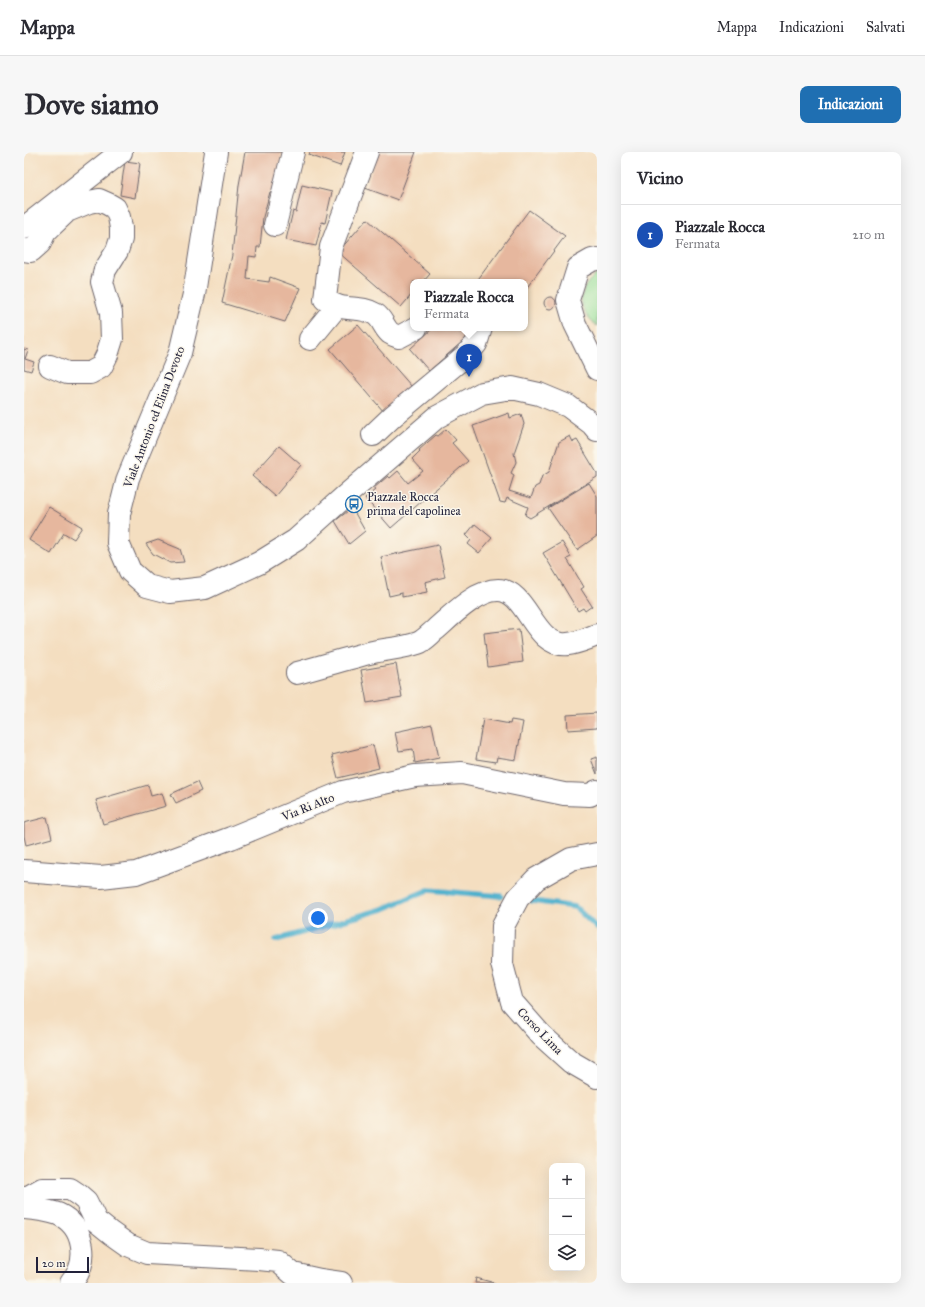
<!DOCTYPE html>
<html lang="it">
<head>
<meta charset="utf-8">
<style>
	body { margin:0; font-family:"IM FELL Great Primer",serif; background:#f7f7f7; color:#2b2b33 }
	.controls { position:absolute; right:12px; bottom:12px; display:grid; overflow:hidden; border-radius:8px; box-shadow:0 4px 16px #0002 }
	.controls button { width:36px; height:36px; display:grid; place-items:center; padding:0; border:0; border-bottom:1px solid #e1e1e2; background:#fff; color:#2b2b33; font:20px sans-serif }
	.scale { position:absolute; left:12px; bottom:10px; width:53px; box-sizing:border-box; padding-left:4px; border:2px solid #22223b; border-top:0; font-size:11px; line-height:14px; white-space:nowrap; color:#22223b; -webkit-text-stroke:3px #fbf7ec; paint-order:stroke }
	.you { position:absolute; left:294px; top:766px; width:14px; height:14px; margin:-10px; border:3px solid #fff; border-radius:50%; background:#1a73e8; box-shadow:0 0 0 6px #1a73e833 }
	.badge { display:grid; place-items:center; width:26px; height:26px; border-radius:50%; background:#1f6fb2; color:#fff; font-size:13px; font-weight:700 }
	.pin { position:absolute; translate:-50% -33px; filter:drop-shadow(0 1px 2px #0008) }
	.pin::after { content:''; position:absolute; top:21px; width:14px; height:12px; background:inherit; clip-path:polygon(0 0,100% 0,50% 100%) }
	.popup { position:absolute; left:386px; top:127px; width:118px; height:52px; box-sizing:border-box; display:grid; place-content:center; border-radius:8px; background:#fff; filter:drop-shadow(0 1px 3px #0005); font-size:13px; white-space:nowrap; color:#7c7c81 }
	.popup b { font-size:15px; color:#2b2b33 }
	.popup::after { content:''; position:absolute; left:50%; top:100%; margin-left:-8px; border:8px solid transparent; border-top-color:#fff }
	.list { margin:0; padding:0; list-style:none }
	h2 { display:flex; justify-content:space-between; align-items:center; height:52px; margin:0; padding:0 16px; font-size:17px }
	h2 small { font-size:13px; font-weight:400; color:#7c7c81 }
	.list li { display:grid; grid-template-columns:26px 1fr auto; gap:12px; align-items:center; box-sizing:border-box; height:60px; padding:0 16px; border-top:1px solid #e1e1e2 }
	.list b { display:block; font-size:15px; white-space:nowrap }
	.list p { margin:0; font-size:13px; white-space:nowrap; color:#7c7c81 }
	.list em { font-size:13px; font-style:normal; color:#7c7c81 }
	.icon { flex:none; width:22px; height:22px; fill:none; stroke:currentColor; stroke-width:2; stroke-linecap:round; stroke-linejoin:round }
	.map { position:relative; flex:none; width:573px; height:1131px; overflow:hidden; border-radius:8px }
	header { display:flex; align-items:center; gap:24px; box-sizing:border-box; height:56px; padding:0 20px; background:#fff; border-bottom:1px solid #e1e1e2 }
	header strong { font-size:19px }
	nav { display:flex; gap:22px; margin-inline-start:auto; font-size:14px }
	.intro { display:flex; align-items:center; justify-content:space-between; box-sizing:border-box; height:96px; padding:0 24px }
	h1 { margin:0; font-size:28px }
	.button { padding:10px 18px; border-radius:8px; background:#1f6fb2; color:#fff; font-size:14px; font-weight:700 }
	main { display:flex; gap:24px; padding:0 24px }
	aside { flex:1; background:#fff; border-radius:8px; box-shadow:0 4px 16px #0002 }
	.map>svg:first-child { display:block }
	.green { fill:#96de98; stroke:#5c806a }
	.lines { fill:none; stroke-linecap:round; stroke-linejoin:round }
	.stream { stroke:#4cafcc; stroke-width:5.5 }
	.building { fill:#e6b79e }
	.minor-casing { stroke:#6c646a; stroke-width:24 }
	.minor { stroke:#fff; stroke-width:22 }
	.labels { text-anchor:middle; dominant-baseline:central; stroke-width:3; stroke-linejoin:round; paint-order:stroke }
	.street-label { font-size:12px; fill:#22223b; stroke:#fbf7ec }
	.poi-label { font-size:12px; fill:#22223b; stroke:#fbf7ec; text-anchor:start }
</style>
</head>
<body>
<header>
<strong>Mappa</strong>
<nav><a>Mappa</a><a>Indicazioni</a><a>Salvati</a></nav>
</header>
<div class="intro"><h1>Dove siamo</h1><a class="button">Indicazioni</a></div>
<main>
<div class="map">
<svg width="573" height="1131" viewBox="0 0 573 1131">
	<rect width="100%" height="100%" fill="#fbf7ec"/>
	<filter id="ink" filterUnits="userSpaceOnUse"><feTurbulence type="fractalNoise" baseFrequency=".025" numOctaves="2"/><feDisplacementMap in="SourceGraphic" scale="8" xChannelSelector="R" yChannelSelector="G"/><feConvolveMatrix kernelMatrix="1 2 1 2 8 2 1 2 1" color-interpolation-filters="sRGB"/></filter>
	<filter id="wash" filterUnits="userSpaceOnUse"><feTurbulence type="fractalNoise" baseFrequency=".012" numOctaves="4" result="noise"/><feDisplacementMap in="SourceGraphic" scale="16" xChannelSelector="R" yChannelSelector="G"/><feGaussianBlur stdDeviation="0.9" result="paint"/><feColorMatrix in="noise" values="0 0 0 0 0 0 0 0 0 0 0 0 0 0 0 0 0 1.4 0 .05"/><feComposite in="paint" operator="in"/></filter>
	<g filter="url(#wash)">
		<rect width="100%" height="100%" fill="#f4dec0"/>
		<!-- green -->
		<path class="green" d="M573 122V174C552 159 553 136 573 122Z"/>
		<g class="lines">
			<!-- stream -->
			<path class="stream" d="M508 749 551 755 573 776
				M252 788 359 757 404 738 477 744"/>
		</g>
		<g id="blocks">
			<!-- building -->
			<path class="building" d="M221 0H258L250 41 246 40 239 65 236 95H233L232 105 225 104 223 127 245 130 246 125 276 136 261 170 198 151 208 103 215 33Z
				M286 0H321L316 14 285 3Z
				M355 0H392L374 48 341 36Z
				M101 9 116 11 111 46 96 43Z
				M278 33 308 40 301 71 298 70 292 94 262 88 269 59 272 60Z
				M505 58 541 84 501 138V130H458L454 127 455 126Z
				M343 67 406 122 399 130H389V141L377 155 314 100Z
				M520 151a6 6 0 1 1 12 0a6 6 0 1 1-12 0Z
				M334 173 388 235 360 260 306 197Z
				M409 176H443L448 181 405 219 386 197Z
				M0 197 4 198 1 207 10 210 7 219 0 217Z
				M485 261 486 266 497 262 500 272 490 301 492 310 487 321 490 323 485 339 507 346 511 335 515 333 518 324 525 320 535 290 546 284 549 290 553 288 573 321V325L506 366 501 363 504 355 483 346 481 351 476 350 449 274Z
				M422 277 432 288 428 291 444 309 367 376 341 346 351 338 350 336 364 324 366 326 374 319 384 331 399 319 388 307 396 299 395 298 412 283 414 284Z
				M255 294 277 313 251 344 228 324Z
				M565 331 573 344V384L553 398 524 356Z
				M25 355 58 375 50 387 40 381 27 402 5 388Z
				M328 356 341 379 325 392 311 369Z
				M451 372 468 386 455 401 444 392 447 388 442 383Z
				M134 388 156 397 160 410 146 411 129 402 122 392Z
				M538 390 547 405 543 407 560 435 557 437 568 454 561 459 559 456 554 459 519 401Z
				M414 393 421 425 401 430 403 440 378 445V441L365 444 357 405Z
				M495 477 499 510 464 515 460 481Z
				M372 512 378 545 343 551 337 518Z
				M573 561V576L544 578 543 563Z
				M459 567 486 572 487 568 499 570 492 608 473 605 472 610 452 607Z
				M408 572 415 606 391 611 389 597 375 599 371 580Z
				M349 593 355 616 314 626 308 603Z
				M573 605V622L567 607Z
				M173 630 177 639 152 651 147 642Z
				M124 633 127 644 138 641 142 654 79 672 72 648Z
				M23 665 28 686 2 693 0 684V671Z
				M452 1126 471 1131H451Z"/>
		</g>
	</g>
	<g filter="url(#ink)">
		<use href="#blocks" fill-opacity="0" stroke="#6c646a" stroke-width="1"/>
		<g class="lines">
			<!-- minor casing -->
			<g class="minor-casing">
				<path id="minor" d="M192 0 170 142 156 201 104 326 95 362 94 391 106 419 123 434 146 440 181 436 235 411 272 388 320 345 413 265 458 241 488 236 515 242 544 254 568 272 573 278
					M343 0 307 95 301 147C319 162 334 152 351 162 358 166 360 176 366 181 369 183 372 184 375 185L392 176
					M251 73 269 0
					M0 76 97 0
					M0 98 7 99 16 91 21 80 43 59 65 50 75 48 84 52 91 56 95 65 97 76V87L93 99 81 118 78 130 87 161 88 187 83 203 77 215 66 221H43L26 214
					M573 107 568 108 554 116 544 148 551 172 573 217
					M286 187 313 154
					M349 283 369 264 441 204 452 192 457 176
					M273 521C299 514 324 506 349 500 364 497 380 496 394 491 400 489 406 482 411 478 426 465 452 438 474 438 504 438 509 496 544 492 554 491 564 486 573 483
					M573 702 547 707 512 727 494 746 479 774 478 812 488 850 517 883 547 910 573 925
					M0 719 77 725 112 721 207 686 319 640 391 624 438 621 540 642 566 643 573 639
					M0 1049 4 1045 18 1037H46L55 1043 62 1049 72 1069 87 1081 104 1093 123 1101 235 1107 254 1109 269 1122 296 1128 317 1131
					M0 1056C11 1057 23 1058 34 1062 61 1074 66 1110 47 1131"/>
			</g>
			<!-- minor -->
			<use href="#minor" class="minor"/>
		</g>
	</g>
	<!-- icons -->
	<defs>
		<g id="bus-ring" transform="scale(0.9)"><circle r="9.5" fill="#fbf7ec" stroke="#1f6fb2" stroke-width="1.5"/><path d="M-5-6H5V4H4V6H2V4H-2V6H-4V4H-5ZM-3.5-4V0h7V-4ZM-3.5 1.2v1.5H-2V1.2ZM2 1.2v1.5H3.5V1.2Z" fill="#1f6fb2"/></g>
	</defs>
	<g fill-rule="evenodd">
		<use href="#bus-ring" x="330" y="352"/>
	</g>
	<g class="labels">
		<!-- street labels -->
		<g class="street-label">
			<text transform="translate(130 265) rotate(-69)">Viale Antonio ed Elina Devoto</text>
			<text transform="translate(284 655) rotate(-22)">Via Ri Alto</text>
			<text transform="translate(516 879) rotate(46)">Corso Lima</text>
		</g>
		<!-- poi labels -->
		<g class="poi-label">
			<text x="343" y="345">Piazzale Rocca<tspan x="343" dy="14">prima del capolinea</tspan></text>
		</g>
	</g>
</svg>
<div class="controls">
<button>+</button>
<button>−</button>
<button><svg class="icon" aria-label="layers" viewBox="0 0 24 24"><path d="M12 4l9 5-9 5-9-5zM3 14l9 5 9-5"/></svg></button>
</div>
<div class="scale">20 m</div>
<div class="you"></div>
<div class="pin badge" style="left:445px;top:225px;background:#1a4fb4">1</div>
<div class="popup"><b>Piazzale Rocca</b>Fermata</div>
</div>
<aside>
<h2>Vicino<small></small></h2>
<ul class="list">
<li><span class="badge" style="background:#1a4fb4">1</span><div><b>Piazzale Rocca</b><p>Fermata</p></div><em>210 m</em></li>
</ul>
</aside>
</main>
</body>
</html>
